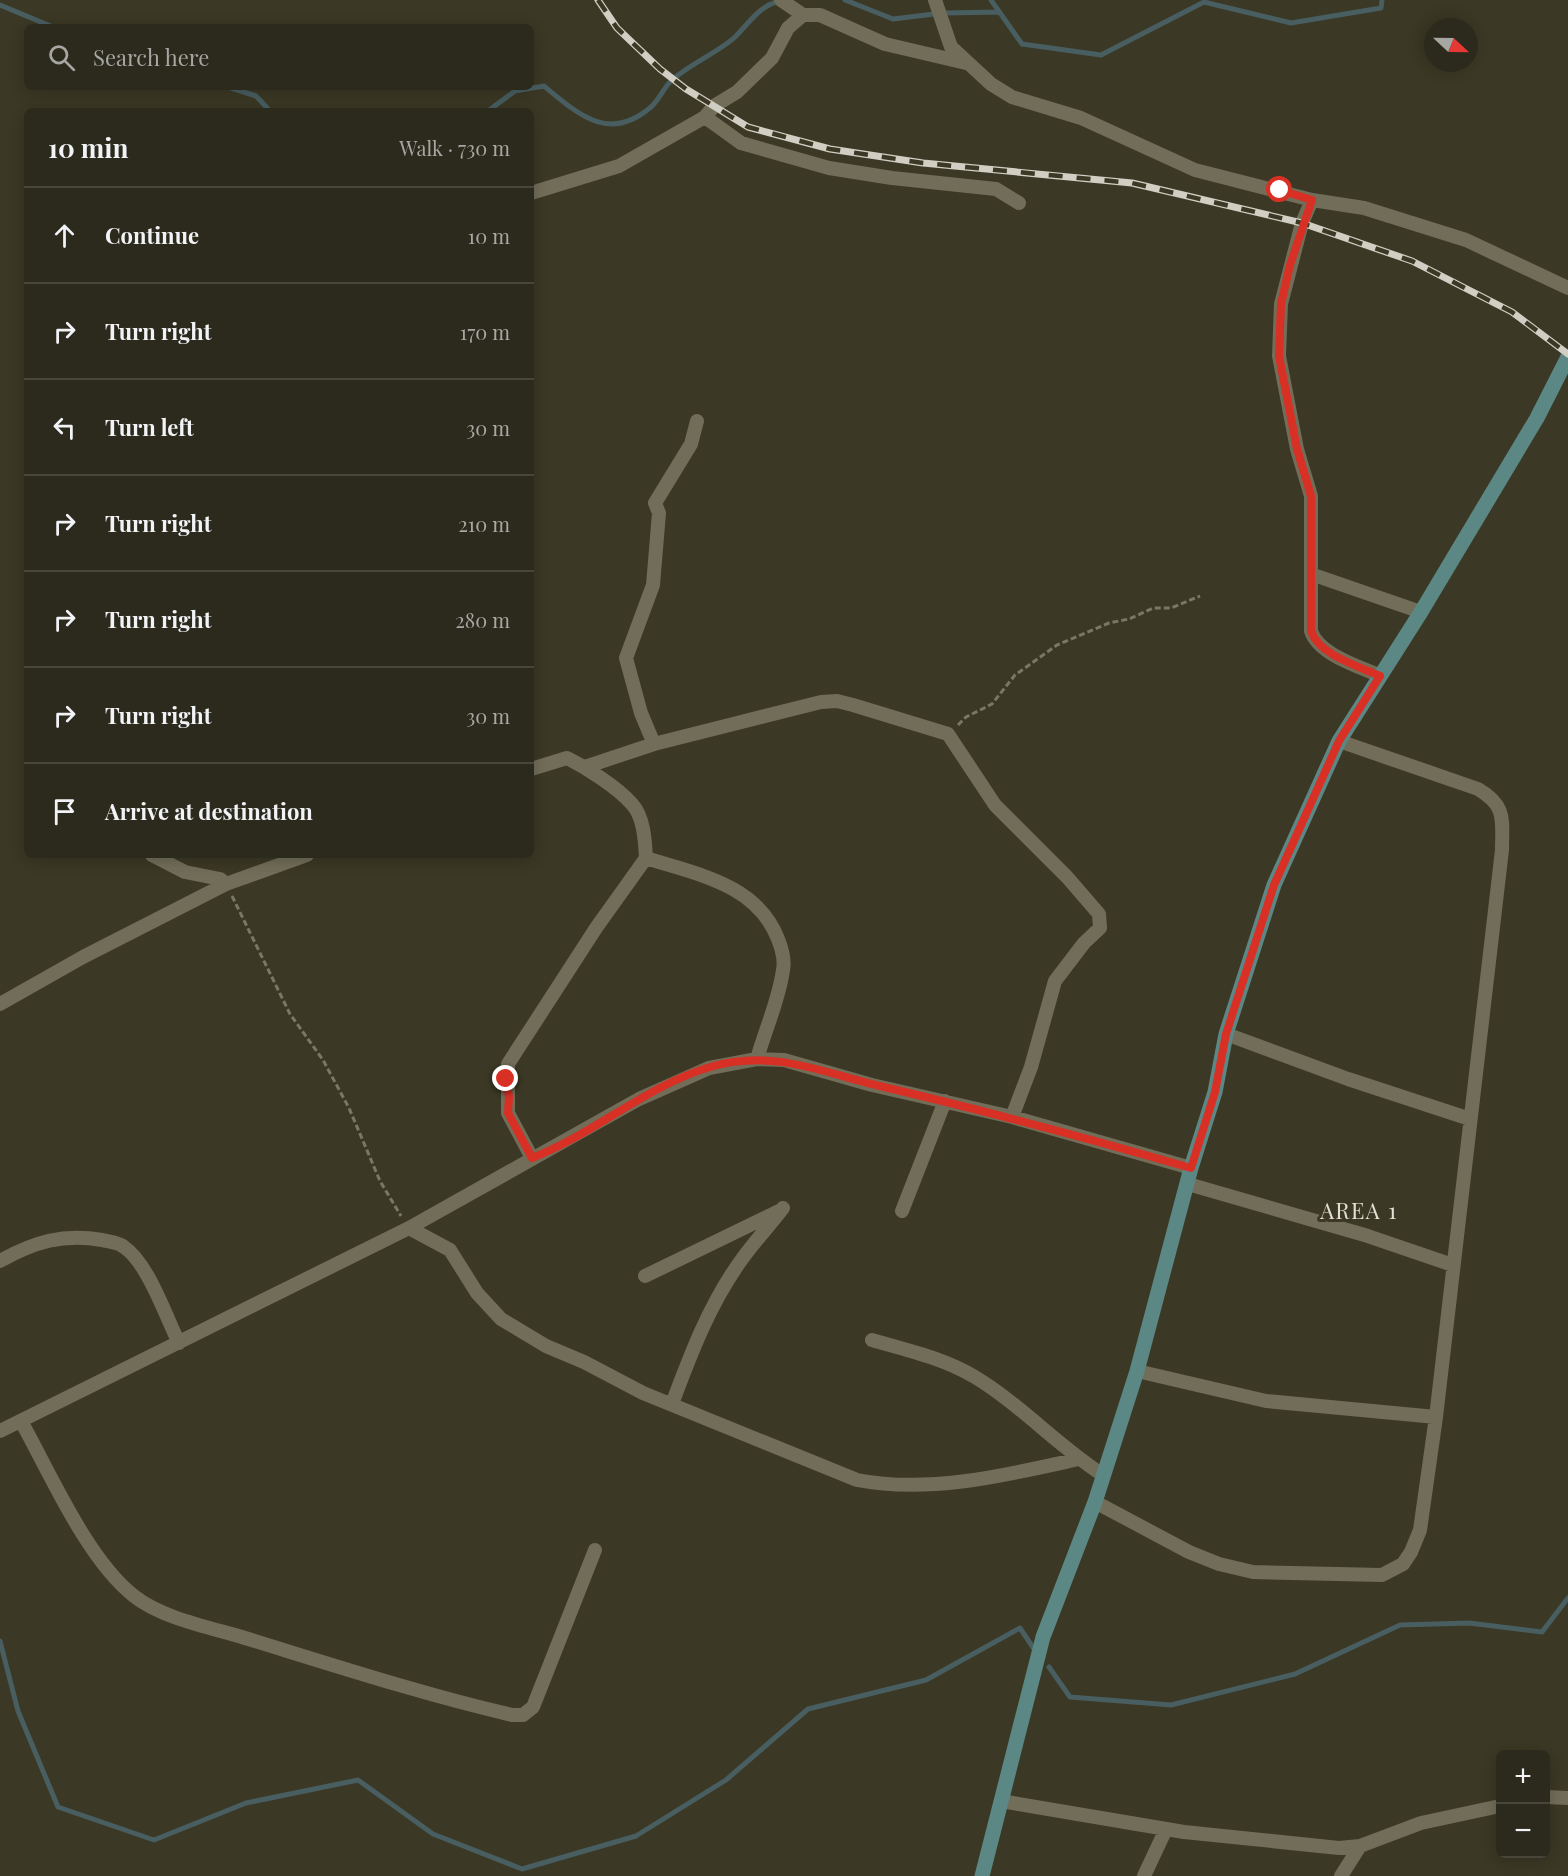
<!DOCTYPE html>
<html lang="en">
<head>
<meta charset="utf-8">
<style>
	body { margin:0; font-family:"Playfair Display",serif; background:#383629; color:#f1f3f6 }
	.controls { position:absolute; right:18px; bottom:18px; display:grid; overflow:hidden; border-radius:9px; box-shadow:0 3px 15px #0003 }
	.controls button { width:54px; height:54px; display:grid; place-items:center; padding:0; border:0; border-bottom:2px solid #48463b; background:#2c2a1c; color:#f1f3f6; font:30px sans-serif }
	.compass { position:absolute; left:1424px; top:18px; width:54px; height:54px; border-radius:50%; background:#2c2a1c; box-shadow:0 3px 15px #0003; rotate:112deg }
	.stop { position:absolute; width:18px; height:18px; margin:-14px; border:4px solid #d93025; border-radius:50%; background:#fff }
	.stop.end { background:#d93025; border-color:#fff; box-shadow:0 2px 6px #0008 }
	.list { margin:0; padding:0; list-style:none }
	h2 { display:flex; justify-content:space-between; align-items:center; height:78px; margin:0; padding:0 24px; font-size:26px }
	h2 small { font-size:20px; font-weight:400; color:#a6a7a3 }
	.list li { display:grid; grid-template-columns:39px 1fr auto; gap:18px; align-items:center; box-sizing:border-box; height:96px; padding:0 24px; border-top:2px solid #48463b }
	.list b { display:block; font-size:22px; white-space:nowrap }
	.list em { font-size:20px; font-style:normal; color:#a6a7a3 }
	.icon { flex:none; width:33px; height:33px; fill:none; stroke:currentColor; stroke-width:2; stroke-linecap:round; stroke-linejoin:round }
	.map { position:relative; flex:none; width:1568px; height:1876px; overflow:hidden }
	.search { position:absolute; background:#2c2a1c; box-shadow:0 3px 15px #0003; left:24px; top:24px; width:510px; height:66px; display:flex; align-items:center; gap:15px; box-sizing:border-box; padding:0 21px; border-radius:9px; color:#a6a7a3; font-size:22px }
	.panel { position:absolute; background:#2c2a1c; box-shadow:0 3px 15px #0003; left:24px; top:108px; width:510px; height:750px; border-radius:9px }
	.map>svg:first-child { display:block }
	.lines { fill:none; stroke-linecap:round; stroke-linejoin:round }
	.stream { stroke:#485e61; stroke-width:5 }
	.path { stroke:#7a7767; stroke-width:3; stroke-dasharray:6 3; stroke-linecap:butt }
	.minor { stroke:#716d58; stroke-width:14 }
	.secondary { stroke:#5b8885; stroke-width:15 }
	.rail-casing { stroke:#d1cec3; stroke-width:7 }
	.rail { stroke:#3b3825; stroke-width:4.5; stroke-dasharray:14; stroke-linecap:butt }
	.route { stroke:#d93025; stroke-width:8 }
	.labels { text-anchor:middle; dominant-baseline:central; stroke-width:6; stroke-linejoin:round; paint-order:stroke }
	.quarter-label { font-size:22px; letter-spacing:1.5px; fill:#e2e0d5; stroke:#3b3825 }
</style>
</head>
<body>
<div class="map">
<svg width="1568" height="1876" viewBox="0 0 1568 1876">
	<rect width="100%" height="100%" fill="#3b3825"/>
	<g class="lines">
		<!-- stream -->
		<path class="stream" d="M845 0 893 19 934 14
			M991 0 1022 44 1101 55 1204 2 1291 23 1381 8 1382 0
			M0 5 53 27
			M946 13 999 12
			M228 87 256 96 270 111
			M488 111 515 91 544 86C579 115 609 143 651 107 659 100 663 89 671 81 689 64 719 52 735 37 749 23 760 5 780 1
			M0 1641 18 1711 58 1807 154 1840 246 1803 358 1780 433 1834 522 1869 636 1836 726 1780 808 1709 926 1680 1020 1628 1036 1652
			M1049 1667 1070 1697 1171 1705 1295 1674 1400 1625 1469 1623 1542 1632 1568 1598"/>
		<!-- path -->
		<path class="path" d="M958 725 966 717 992 704 1015 675 1057 645 1109 623 1129 619 1153 608H1171L1200 596
			M232 896 290 1014 323 1060 349 1108 380 1181 401 1216"/>
		<!-- minor -->
		<path class="minor" d="M781 0 803 15
			M935 0 951 47 991 84 1012 97 1081 118 1195 170 1312 200 1364 208 1466 240 1568 288
			M966 63 885 44 820 15H803L788 28 772 58 737 92 714 106 705 117 741 143 829 168 892 178 996 189 1019 203
			M531 193 619 166 705 117
			M1312 200 1302 223 1281 304 1279 356 1297 449 1311 496V631C1319 655 1359 666 1380 676
			M1311 574 1421 612
			M654 744 641 713 626 658 653 585 659 513 655 503 691 444 697 421
			M585 767 654 744 821 702 837 701 853 705 948 734 995 805 1067 877 1099 914 1100 928 1084 943 1055 981 1031 1067 1012 1117
			M531 769 567 758C587 768 617 787 632 804 644 817 645 841 646 858L596 928 508 1064V1113L532 1158
			M152 855 185 872 220 879 226 884
			M646 858C696 874 757 884 778 939 782 949 785 960 783 970 779 1000 765 1030 757 1059
			M0 1004 83 957 226 884 307 855
			M1226 1034 1348 1079 1470 1119
			M1188 1184 1368 1236 1453 1265
			M902 1211 945 1101
			M409 1228 450 1250 477 1293 501 1319 546 1346 584 1362 643 1393 857 1480C930 1494 1007 1475 1079 1459
			M0 1261C34 1242 63 1233 102 1240 109 1242 118 1242 124 1247 148 1263 166 1317 179 1343
			M645 1276 779 1211
			M872 1340C907 1350 943 1358 975 1377 1021 1405 1058 1446 1103 1475
			M1137 1371 1266 1401 1436 1417
			M672 1404C691 1353 710 1303 742 1259 755 1241 770 1225 783 1208
			M21 1421C51 1475 87 1559 134 1596 161 1618 212 1628 245 1638 333 1665 422 1694 512 1715H523L533 1707 595 1550
			M0 1431 409 1228 639 1099 709 1068 757 1059 784 1060 872 1085 1012 1117 1191 1168
			M1095 1502 1189 1552 1219 1564 1253 1572 1382 1575 1403 1564 1411 1552 1420 1530 1436 1417 1502 850C1502 820 1507 806 1478 789L1339 741
			M1546 1797 1568 1798
			M1001 1801 1184 1832 1339 1848 1360 1846 1421 1823 1500 1806
			M1144 1876 1166 1829
			M1341 1876 1360 1846"/>
		<!-- secondary -->
		<path class="secondary" d="M982 1876 1043 1637 1095 1502 1137 1371 1191 1168 1215 1092 1226 1034 1274 885 1339 741 1421 612 1537 418 1568 357"/>
		<!-- rail casing -->
		<g class="rail-casing">
			<path id="rail" d="M598 0 617 28 660 69 686 89 748 127 830 149 923 163 1132 183 1302 223 1412 261 1512 312 1568 354"/>
		</g>
		<!-- rail -->
		<use href="#rail" class="rail"/>
	</g>
	<g class="lines">
		<!-- route -->
		<path class="route" d="M506 1079 509 1097 508 1113 532 1158C594 1134 646 1086 710 1067 777 1048 824 1074 888 1088 990 1112 1091 1139 1191 1168L1215 1092 1226 1034 1274 885 1339 741 1380 676C1358 666 1319 655 1311 631V496L1297 449 1279 356 1281 304 1290 265 1312 200 1280 190"/>
	</g>
	<g class="labels">
		<!-- quarter labels -->
		<g class="quarter-label">
			<text x="1359" y="1210">AREA 1</text>
		</g>
	</g>
</svg>
<div class="controls">
<button>+</button>
<button>−</button>
</div>
<svg class="compass" viewBox="-18 -18 36 36"><path d="M0-13l5 13h-10z" fill="#e53935"/><path d="M0 13l5-13h-10z" fill="#a6a7a3"/></svg>
<div class="stop" style="left:1280px;top:190px"></div>
<div class="stop end" style="left:506px;top:1079px"></div>
<div class="search"><svg class="icon" aria-label="search" viewBox="0 0 24 24"><circle cx="10" cy="10" r="6"/><path d="M15 15l6 6"/></svg>Search here</div>
<section class="panel">
<h2>10 min<small>Walk · 730 m</small></h2>
<ul class="list">
<li><svg class="icon" aria-label="ahead" viewBox="0 0 24 24"><path d="M12 20V5M6 11l6-6 6 6"/></svg><div><b>Continue</b></div><em>10 m</em></li>
<li><svg class="icon" aria-label="right" viewBox="0 0 24 24"><path d="M7 20v-9h11M14 6l5 5-5 5"/></svg><div><b>Turn right</b></div><em>170 m</em></li>
<li><svg class="icon" aria-label="left" viewBox="0 0 24 24"><path d="M17 20v-9H6M10 6l-5 5 5 5"/></svg><div><b>Turn left</b></div><em>30 m</em></li>
<li><svg class="icon" aria-label="right" viewBox="0 0 24 24"><path d="M7 20v-9h11M14 6l5 5-5 5"/></svg><div><b>Turn right</b></div><em>210 m</em></li>
<li><svg class="icon" aria-label="right" viewBox="0 0 24 24"><path d="M7 20v-9h11M14 6l5 5-5 5"/></svg><div><b>Turn right</b></div><em>280 m</em></li>
<li><svg class="icon" aria-label="right" viewBox="0 0 24 24"><path d="M7 20v-9h11M14 6l5 5-5 5"/></svg><div><b>Turn right</b></div><em>30 m</em></li>
<li><svg class="icon" aria-label="arrive" viewBox="0 0 24 24"><path d="M6 21V4h12l-3 4 3 4H6"/></svg><div><b>Arrive at destination</b></div></li>
</ul>
</section>
</div>
</body>
</html>
